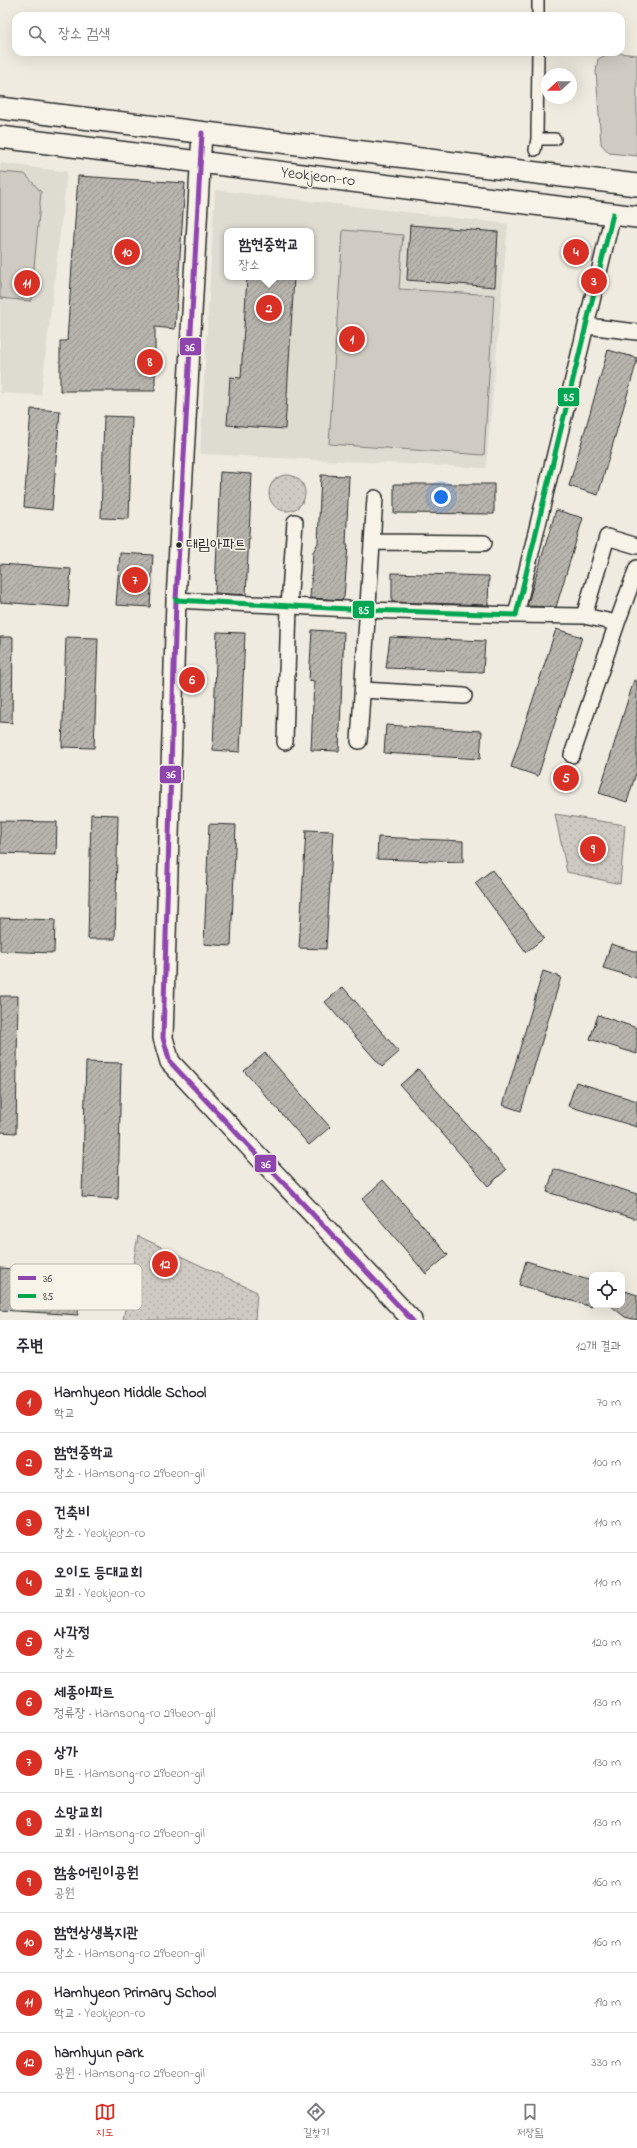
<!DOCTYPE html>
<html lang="ko">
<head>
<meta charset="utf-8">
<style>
	body { margin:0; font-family:"Indie Flower","Poor Story",sans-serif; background:#f2f2f3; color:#2b2b33 }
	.controls { position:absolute; right:12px; bottom:12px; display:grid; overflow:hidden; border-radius:8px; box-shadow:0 4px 16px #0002 }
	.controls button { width:36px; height:36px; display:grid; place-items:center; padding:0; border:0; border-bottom:1px solid #e1e1e2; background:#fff; color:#2b2b33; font:20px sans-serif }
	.compass { position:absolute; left:541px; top:68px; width:36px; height:36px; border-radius:50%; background:#fff; box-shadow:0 4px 16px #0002; rotate:249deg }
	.you { position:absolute; left:441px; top:497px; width:14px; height:14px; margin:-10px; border:3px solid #fff; border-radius:50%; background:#1a73e8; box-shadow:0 0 0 6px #1a73e833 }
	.badge { display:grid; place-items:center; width:26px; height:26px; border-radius:50%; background:#d93025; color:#fff; font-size:13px; font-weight:700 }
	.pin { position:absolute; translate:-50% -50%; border:2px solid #fff; box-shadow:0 1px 4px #0006 }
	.popup { position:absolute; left:224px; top:228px; width:90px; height:52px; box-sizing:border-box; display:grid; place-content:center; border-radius:8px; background:#fff; filter:drop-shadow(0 1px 3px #0005); font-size:13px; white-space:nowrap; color:#7c7c81 }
	.popup b { font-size:15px; color:#2b2b33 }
	.popup::after { content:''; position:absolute; left:50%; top:100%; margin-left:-8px; border:8px solid transparent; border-top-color:#fff }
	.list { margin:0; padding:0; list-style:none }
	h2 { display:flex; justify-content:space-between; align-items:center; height:52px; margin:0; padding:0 16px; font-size:17px }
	h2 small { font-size:13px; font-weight:400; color:#7c7c81 }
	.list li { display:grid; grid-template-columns:26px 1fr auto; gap:12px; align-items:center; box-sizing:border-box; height:60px; padding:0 16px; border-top:1px solid #e1e1e2 }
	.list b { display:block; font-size:15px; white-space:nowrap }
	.list p { margin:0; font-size:13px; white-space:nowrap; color:#7c7c81 }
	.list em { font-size:13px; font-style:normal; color:#7c7c81 }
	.icon { flex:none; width:22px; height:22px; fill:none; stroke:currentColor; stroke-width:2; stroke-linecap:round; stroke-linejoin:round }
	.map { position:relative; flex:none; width:637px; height:1320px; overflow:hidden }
	.search { position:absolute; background:#fff; box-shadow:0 4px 16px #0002; left:12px; right:12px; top:12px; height:44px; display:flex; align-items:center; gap:10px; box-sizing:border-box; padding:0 14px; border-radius:12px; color:#7c7c81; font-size:15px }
	.sheet { height:772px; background:#fff }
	nav { display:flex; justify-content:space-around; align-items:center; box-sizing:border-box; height:56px; border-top:1px solid #e1e1e2; background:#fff; font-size:11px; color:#7c7c81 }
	nav a { display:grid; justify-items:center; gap:2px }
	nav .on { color:#d93025 }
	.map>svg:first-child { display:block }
	.built { fill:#dedbd1; fill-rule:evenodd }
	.grass { fill:#cfcbc2; stroke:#7d7b76 }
	.park { fill:url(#park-dots); stroke:#7d7b76 }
	.building { fill:url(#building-hatch); stroke:#2b2b2b }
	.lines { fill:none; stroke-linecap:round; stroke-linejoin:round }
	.pedestrian-casing { stroke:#2b2b2b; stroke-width:14 }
	.minor-casing { stroke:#2b2b2b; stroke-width:18 }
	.tertiary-casing { stroke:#2b2b2b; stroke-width:22 }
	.secondary-casing { stroke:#2b2b2b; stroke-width:24 }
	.pedestrian { stroke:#f7f3e8; stroke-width:11 }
	.minor { stroke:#f7f3e8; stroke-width:15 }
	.tertiary { stroke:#f7f3e8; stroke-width:19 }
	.secondary { stroke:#f7f3e8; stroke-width:21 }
	.bus-1-casing { stroke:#f7f3e8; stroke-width:8 }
	.bus-2-casing { stroke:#f7f3e8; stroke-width:8 }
	.bus-1 { stroke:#8e44ad; stroke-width:5 }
	.bus-2 { stroke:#00a651; stroke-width:5 }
	.bus-dot { fill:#2b2b2b; stroke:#f7f3e8; stroke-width:1.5 }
	.labels { text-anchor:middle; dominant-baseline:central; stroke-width:3; stroke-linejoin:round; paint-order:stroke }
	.bus-label { font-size:15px; fill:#2b2b2b; stroke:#f7f3e8; text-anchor:start }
	.street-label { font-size:16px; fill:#2b2b2b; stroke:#f7f3e8 }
	.key { fill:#f7f3e8; stroke:#bab7af; stroke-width:1 }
	.key-label { font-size:11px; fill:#2b2b2b }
	.line-badge { stroke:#f7f3e8; stroke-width:1.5 }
	.badge-label { font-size:11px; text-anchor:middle; font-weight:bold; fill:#fff }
</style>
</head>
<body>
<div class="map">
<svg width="637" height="1320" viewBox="0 0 637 1320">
	<defs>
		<pattern id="park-dots" width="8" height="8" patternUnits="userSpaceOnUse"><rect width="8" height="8" fill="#cfcbc2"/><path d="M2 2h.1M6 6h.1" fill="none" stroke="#b2aea7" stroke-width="1.8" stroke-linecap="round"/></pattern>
		<pattern id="building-hatch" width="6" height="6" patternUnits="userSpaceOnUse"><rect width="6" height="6" fill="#b8b5ae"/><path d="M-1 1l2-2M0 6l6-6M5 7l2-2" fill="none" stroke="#96938e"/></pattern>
	</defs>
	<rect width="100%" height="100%" fill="#efebe0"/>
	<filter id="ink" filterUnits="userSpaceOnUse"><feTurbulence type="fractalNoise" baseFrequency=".025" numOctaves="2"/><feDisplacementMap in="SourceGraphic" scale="8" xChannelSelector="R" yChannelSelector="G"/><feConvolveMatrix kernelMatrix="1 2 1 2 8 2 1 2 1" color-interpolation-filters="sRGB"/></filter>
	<g filter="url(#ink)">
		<!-- built -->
		<path class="built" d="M0 163 67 172 41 395 0 393Z
			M215 190 508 224 486 468 200 454ZM227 231H311V277H227Z"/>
		<!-- grass -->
		<path class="grass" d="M619 53 637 55V156L609 153 601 144 596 71 598 59 608 54Z
			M0 172 25 174 41 192 31 301 0 298Z
			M343 230 403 235 399 289 494 295 484 455 329 444Z"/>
		<!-- park -->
		<path class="park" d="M269 493a18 18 0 1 1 36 0a18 18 0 1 1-36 0Z
			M555 814 625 825 620 884 567 872Z
			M138 1236 257 1292 255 1320H123Z"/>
		<!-- building -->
		<path class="building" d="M78 176 185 183 175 329 155 327V391H60V341H67Z
			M410 225 498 232 495 287 407 280Z
			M247 277H294L285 429 227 425 230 377 241 378Z
			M608 350 637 358V361L598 495 569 486Z
			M31 409 60 411 52 510 24 507Z
			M104 416 132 417 129 519 101 518Z
			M220 472 252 474 246 595 215 593Z
			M321 475 349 476 346 545H348L344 597 342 600 310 598 313 552 318 543Z
			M394 484H494V514L394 513Z
			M556 510 583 518 556 607 527 606Z
			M120 553 153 555 150 607 116 605Z
			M0 564 71 569 68 607 0 602Z
			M392 573 489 576 488 605 392 602Z
			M556 629 582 637 538 776 511 767Z
			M312 630 344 632 339 751 311 750 314 681 309 680Z
			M217 632 245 633 240 752 213 750Z
			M0 637H13L12 723 0 722Z
			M66 637 98 638 94 748 62 747Z
			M390 637 485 641 483 672 386 668Z
			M634 680 637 681V770L627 802 599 793Z
			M386 725 482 731 480 759 384 753Z
			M91 814 118 815 115 939H88Z
			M0 821 57 822 56 855 0 853Z
			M209 824 236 825 231 946 204 944Z
			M306 830 333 831 326 949 299 948Z
			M378 837 463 841V862L377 859Z
			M492 870 544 938 526 952 475 883Z
			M0 918 55 920 54 953 0 951Z
			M611 944 637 952V978L603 968Z
			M543 971 561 977 521 1111 503 1105Z
			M343 987 399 1052 382 1067 325 1002Z
			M0 996H18L16 1133 0 1132Z
			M598 1015 637 1028V1054L590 1039Z
			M265 1053 330 1127 309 1145 244 1071Z
			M86 1062 121 1063 118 1199 82 1197Z
			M418 1069 506 1170 488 1186 400 1085Z
			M576 1082 637 1101V1127L568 1106Z
			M554 1169 637 1194V1219L547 1192Z
			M383 1180 448 1255 426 1274 362 1199Z
			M526 1261 592 1281V1307L519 1285Z
			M0 1268 80 1274 78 1315 0 1310Z
			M622 1290 637 1295V1320L625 1317 610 1305H622Z"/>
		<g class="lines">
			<!-- pedestrian casing -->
			<g class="pedestrian-casing">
				<path id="pedestrian" d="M538 16V0
					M537 139 538 52
					M535 150 537 139H555"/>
			</g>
			<!-- minor casing -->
			<g class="minor-casing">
				<path id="minor" d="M587 326 637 332
					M372 542 484 543
					M176 600 368 610 516 615 613 214
					M516 615 584 616 617 623 637 568
					M584 616 607 537 637 546
					M363 690 464 696
					M359 741 375 498
					M285 742 289 606 295 522
					M572 755 617 623"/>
			</g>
			<!-- tertiary casing -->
			<g class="tertiary-casing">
				<path id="tertiary" d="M202 133 176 600 163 1038 170 1062 412 1320"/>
			</g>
			<!-- secondary casing -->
			<g class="secondary-casing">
				<path id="secondary" d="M0 108 637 185
					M0 137 637 217"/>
			</g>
			<!-- pedestrian -->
			<use href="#pedestrian" class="pedestrian"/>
			<!-- minor -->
			<use href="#minor" class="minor"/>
			<!-- tertiary -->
			<use href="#tertiary" class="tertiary"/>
			<!-- secondary -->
			<use href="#secondary" class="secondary"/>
			<!-- bus-1 casing -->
			<g class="bus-1-casing">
				<path id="bus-1" d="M202 133 176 600 163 1038 170 1062 412 1320"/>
			</g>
			<!-- bus-2 casing -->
			<g class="bus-2-casing">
				<path id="bus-2" d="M176 600 368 610 516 615 613 214"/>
			</g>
			<!-- bus-1 -->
			<use href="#bus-1" class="bus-1"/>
			<!-- bus-2 -->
			<use href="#bus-2" class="bus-2"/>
		</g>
	</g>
	<!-- markers -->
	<circle class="bus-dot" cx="179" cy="545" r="3.5"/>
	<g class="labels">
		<!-- bus labels -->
		<g class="bus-label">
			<text x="186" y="545">대림아파트</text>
		</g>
		<!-- street labels -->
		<g class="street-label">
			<text transform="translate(318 177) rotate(7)">Yeokjeon-ro</text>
		</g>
	</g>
	<!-- legend -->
	<rect x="10" y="1264" width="132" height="46" rx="6" class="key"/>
	<rect x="18" y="1276" width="18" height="4" fill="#8e44ad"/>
	<rect x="18" y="1294" width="18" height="4" fill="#00a651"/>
	<g class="key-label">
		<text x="43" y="1282">36</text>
		<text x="43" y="1300">85</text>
	</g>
	<g class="line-badge">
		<rect x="179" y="337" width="23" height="19" rx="4" fill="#8e44ad"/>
		<rect x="557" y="387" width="23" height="20" rx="4" fill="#00a651"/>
		<rect x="352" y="600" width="23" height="19" rx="4" fill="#00a651"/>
		<rect x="159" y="765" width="23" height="19" rx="4" fill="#8e44ad"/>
		<rect x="254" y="1154" width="23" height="19" rx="4" fill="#8e44ad"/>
	</g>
	<g class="badge-label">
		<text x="190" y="351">36</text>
		<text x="569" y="401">85</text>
		<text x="364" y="614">85</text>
		<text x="171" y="778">36</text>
		<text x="266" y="1168">36</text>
	</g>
</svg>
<div class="controls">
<button><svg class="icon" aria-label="locate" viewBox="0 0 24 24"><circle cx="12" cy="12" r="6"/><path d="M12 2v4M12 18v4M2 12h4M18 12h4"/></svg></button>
</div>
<svg class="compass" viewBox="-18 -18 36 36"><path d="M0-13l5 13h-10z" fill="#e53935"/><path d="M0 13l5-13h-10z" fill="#7c7c81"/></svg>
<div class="you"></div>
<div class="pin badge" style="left:352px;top:339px">1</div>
<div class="pin badge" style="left:269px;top:308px">2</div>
<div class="popup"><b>함현중학교</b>장소</div>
<div class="pin badge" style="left:594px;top:281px">3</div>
<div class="pin badge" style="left:576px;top:252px">4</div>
<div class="pin badge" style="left:566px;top:778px">5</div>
<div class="pin badge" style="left:192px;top:680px">6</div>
<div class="pin badge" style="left:135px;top:580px">7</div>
<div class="pin badge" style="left:150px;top:362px">8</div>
<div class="pin badge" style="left:593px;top:849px">9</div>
<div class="pin badge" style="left:127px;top:252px">10</div>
<div class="pin badge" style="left:27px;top:283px">11</div>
<div class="pin badge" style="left:165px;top:1264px">12</div>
<div class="search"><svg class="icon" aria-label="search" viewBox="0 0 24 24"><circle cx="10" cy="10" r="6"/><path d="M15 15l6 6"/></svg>장소 검색</div>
</div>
<section class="sheet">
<h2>주변<small>12개 결과</small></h2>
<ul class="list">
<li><span class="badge">1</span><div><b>Hamhyeon Middle School</b><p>학교</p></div><em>70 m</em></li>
<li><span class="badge">2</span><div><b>함현중학교</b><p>장소 · Hamsong-ro 29beon-gil</p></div><em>100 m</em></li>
<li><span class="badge">3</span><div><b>건축비</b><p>장소 · Yeokjeon-ro</p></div><em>110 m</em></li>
<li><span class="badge">4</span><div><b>오이도 등대교회</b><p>교회 · Yeokjeon-ro</p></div><em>110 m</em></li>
<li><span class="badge">5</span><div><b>사각정</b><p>장소</p></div><em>120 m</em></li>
<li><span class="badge">6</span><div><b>세종아파트</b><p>정류장 · Hamsong-ro 29beon-gil</p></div><em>130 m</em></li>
<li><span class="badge">7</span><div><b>상가</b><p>마트 · Hamsong-ro 29beon-gil</p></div><em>130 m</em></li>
<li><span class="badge">8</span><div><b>소망교회</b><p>교회 · Hamsong-ro 29beon-gil</p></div><em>130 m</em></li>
<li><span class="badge">9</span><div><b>함송어린이공원</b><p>공원</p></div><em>160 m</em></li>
<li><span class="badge">10</span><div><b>함현상생복지관</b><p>장소 · Hamsong-ro 29beon-gil</p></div><em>160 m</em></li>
<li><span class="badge">11</span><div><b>Hamhyeon Primary School</b><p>학교 · Yeokjeon-ro</p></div><em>190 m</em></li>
<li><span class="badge">12</span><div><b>hamhyun park</b><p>공원 · Hamsong-ro 29beon-gil</p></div><em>330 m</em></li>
</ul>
</section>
<nav>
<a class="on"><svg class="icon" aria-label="map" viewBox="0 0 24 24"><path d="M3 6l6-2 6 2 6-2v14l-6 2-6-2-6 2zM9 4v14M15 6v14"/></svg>지도</a>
<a><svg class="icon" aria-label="directions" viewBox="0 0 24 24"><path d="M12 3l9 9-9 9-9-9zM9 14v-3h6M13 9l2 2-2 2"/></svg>길찾기</a>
<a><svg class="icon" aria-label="saved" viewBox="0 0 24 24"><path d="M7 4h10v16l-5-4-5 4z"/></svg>저장됨</a>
</nav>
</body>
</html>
